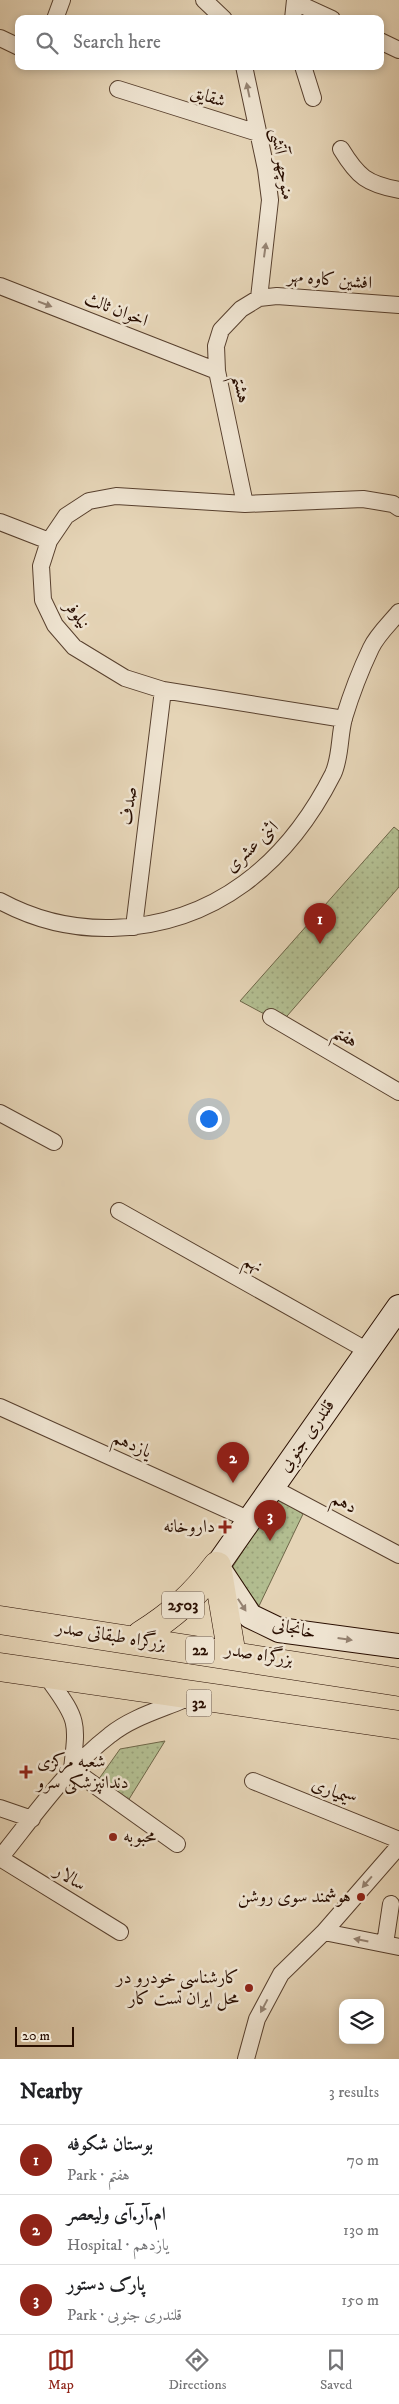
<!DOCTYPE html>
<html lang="en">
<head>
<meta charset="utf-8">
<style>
	body { margin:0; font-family:"IM FELL DW Pica",Amiri,serif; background:#f2f2f2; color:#202124 }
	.controls { position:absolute; right:15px; bottom:15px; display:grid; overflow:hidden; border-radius:10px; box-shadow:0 2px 8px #0003 }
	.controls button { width:45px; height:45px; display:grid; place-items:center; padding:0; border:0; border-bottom:1px solid #e0e0e0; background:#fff; color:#202124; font:25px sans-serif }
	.scale { position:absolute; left:15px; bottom:12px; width:59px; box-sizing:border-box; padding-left:5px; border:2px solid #290e00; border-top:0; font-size:14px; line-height:18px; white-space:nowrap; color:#290e00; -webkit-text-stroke:4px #eee3d0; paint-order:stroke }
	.you { position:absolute; left:208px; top:1118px; width:18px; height:18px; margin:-12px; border:4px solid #fff; border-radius:50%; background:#1a73e8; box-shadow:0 0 0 8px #1a73e833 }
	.badge { display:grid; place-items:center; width:32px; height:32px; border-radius:50%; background:#8f2418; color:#fff; font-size:16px; font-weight:700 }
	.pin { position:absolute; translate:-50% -41px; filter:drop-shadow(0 1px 2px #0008) }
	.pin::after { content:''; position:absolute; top:26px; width:18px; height:15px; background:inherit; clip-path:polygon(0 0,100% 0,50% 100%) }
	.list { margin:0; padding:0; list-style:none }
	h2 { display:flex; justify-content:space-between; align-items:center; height:65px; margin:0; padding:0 20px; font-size:21px }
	h2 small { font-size:16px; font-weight:400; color:#757577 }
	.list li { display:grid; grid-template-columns:32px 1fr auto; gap:15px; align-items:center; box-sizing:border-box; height:70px; padding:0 20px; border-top:1px solid #e0e0e0 }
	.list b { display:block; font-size:19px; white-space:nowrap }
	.list p { margin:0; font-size:16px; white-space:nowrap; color:#757577 }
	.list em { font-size:16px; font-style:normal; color:#757577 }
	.icon { flex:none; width:28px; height:28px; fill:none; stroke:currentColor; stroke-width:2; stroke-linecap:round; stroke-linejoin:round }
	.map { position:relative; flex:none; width:399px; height:2059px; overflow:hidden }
	.search { position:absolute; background:#fff; box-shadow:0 2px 8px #0003; left:15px; right:15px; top:15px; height:55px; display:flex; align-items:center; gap:12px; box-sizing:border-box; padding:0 18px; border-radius:10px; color:#757577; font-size:19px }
	.sheet { height:275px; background:#fff }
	nav { display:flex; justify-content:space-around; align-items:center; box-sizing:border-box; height:70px; border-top:1px solid #e0e0e0; background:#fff; font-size:14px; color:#757577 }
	nav a { display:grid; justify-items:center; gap:2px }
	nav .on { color:#8f2418 }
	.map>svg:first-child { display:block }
	.park { fill:url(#park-dots); stroke:#6e6648 }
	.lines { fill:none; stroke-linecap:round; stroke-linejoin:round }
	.street-casing { stroke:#58402e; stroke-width:18 }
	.secondary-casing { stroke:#290e00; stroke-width:26 }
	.highway-casing { stroke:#290e00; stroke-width:29 }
	.street { stroke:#eee3d0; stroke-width:16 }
	.secondary { stroke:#eee3d0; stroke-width:24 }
	.highway { stroke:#e5d4b6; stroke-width:28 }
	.oneway { fill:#958372 }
	.poi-dot { fill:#8f2418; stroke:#eee3d0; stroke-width:2 }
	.labels { text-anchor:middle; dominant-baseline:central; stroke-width:5; stroke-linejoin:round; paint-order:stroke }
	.shield { fill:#eee3d0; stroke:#644e3e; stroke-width:1 }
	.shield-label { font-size:16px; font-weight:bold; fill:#290e00 }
	.street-label { font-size:18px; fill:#290e00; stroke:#eee3d0 }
	.poi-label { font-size:18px; fill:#290e00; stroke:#eee3d0; text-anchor:end }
</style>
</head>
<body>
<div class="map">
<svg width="399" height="2059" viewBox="0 0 399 2059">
	<defs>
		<pattern id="park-dots" width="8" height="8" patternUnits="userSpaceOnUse" patternTransform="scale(1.25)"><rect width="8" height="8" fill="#b2bd90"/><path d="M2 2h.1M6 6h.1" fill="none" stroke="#99a17a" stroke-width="1.8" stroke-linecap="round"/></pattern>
	</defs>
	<rect width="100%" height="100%" fill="#e5d4b6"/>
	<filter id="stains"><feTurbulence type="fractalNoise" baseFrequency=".004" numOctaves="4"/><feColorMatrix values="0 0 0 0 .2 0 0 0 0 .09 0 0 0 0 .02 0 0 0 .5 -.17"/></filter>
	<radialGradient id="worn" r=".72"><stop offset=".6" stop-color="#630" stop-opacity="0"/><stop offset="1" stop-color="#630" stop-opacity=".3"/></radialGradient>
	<!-- park -->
	<path class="park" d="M394 827 399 831V887L281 1023 240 1001Z
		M277 1498 303 1514 259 1606 232 1568Z
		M165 1741 126 1804 96 1783 120 1749Z"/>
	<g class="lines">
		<!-- street casing -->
		<g class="street-casing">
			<path id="street" d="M204 0 224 19
				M295 2 332 19
				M55 19 62 0
				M293 19 295 0
				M0 38 19 47
				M380 41 399 50
				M244 66 266 169 270 200 259 298
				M303 66 313 98
				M118 89 258 133
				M341 149C358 177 367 184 399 190
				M0 286 217 371
				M245 504 217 371 216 346 221 330 241 309 259 298 277 296 399 305
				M0 522 49 541
				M344 719 163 690 125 678 74 647 55 625 43 600 41 566 49 541 66 516 89 501 116 496 245 504 363 499 393 504 399 508
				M0 901C35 920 73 929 112 928 215 925 288 863 333 774 341 757 339 736 344 718 351 695 361 669 371 648 377 635 390 623 399 612
				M134 927 163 690
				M271 1017 399 1092
				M0 1113 54 1142
				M119 1211 368 1351
				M0 1407 248 1519
				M271 1487 399 1555
				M52 1684C79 1721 77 1724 72 1769
				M72 1769 177 1844
				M253 1781 399 1840
				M0 1808 32 1819
				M120 1932 0 1858C34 1816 66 1769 110 1735 131 1718 159 1710 183 1700
				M324 1932 399 1947
				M385 1944 391 1904
				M246 2059 257 2019 281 1974 324 1932 399 1846"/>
		</g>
		<!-- secondary casing -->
		<g class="secondary-casing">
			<path id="secondary" d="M399 1307 217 1566 250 1616 279 1630 399 1646"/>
		</g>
		<!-- highway casing -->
		<g class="highway-casing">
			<path id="highway" d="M217 1566 231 1650
				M0 1620 399 1682
				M141 1635C173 1615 194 1596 217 1566
				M0 1667 399 1725"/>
		</g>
		<!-- street -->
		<use href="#street" class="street"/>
		<!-- secondary -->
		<use href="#secondary" class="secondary"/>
		<!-- highway -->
		<use href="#highway" class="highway"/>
	</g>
	<!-- one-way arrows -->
	<defs><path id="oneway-solid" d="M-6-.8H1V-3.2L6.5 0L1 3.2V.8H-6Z" transform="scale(1.25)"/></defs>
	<g class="oneway">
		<use href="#oneway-solid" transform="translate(248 90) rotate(-102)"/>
		<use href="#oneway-solid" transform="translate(265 250) rotate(-82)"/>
		<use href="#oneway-solid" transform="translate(45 304) rotate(21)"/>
		<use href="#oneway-solid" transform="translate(242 1605) rotate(57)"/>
		<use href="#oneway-solid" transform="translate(345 1639) rotate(8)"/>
		<use href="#oneway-solid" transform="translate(367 1882) rotate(131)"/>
		<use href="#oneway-solid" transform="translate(361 1940) rotate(-169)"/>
		<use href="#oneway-solid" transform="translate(264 2006) rotate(118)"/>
	</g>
	<!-- markers -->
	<g class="poi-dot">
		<path d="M222.5 1519.5h5v5h5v5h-5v5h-5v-5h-5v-5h5z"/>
		<path d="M23.5 1764.5h5v5h5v5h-5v5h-5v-5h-5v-5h5z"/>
		<circle cx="113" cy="1837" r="5"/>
		<circle cx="361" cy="1897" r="5"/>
		<circle cx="249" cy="1988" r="5"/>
	</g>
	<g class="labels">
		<!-- shield labels -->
		<g class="shield">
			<rect x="162" y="1591.5" width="42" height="27" rx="4"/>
			<rect x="186" y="1636.5" width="28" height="27" rx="4"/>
			<rect x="186.5" y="1689.5" width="25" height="27" rx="4"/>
		</g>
		<g class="shield-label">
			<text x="183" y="1605">2503</text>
			<text x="200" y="1650">22</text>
			<text x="199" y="1703">32</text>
		</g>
		<!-- street labels -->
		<g class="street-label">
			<text transform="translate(208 97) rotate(18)">شقایق</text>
			<text transform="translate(282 164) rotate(81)">منوچهر آتشی</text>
			<text transform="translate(330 280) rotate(5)">افشین کاوه مهر</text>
			<text transform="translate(116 310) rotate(21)">اخوان ثالث</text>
			<text transform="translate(241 389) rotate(78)">هشتم</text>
			<text transform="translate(77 615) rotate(55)">نیلوفر</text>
			<text transform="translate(129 806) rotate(-83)">صدف</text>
			<text transform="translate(252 847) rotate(-43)">اثنی عشری</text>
			<text transform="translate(345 1037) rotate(30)">هفتم</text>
			<text transform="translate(253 1264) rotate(29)">نهم</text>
			<text transform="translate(307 1436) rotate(-55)">قلندری جنوبی</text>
			<text transform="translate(132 1445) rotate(24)">یازدهم</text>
			<text transform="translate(344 1503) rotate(28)">دهم</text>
			<text transform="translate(294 1629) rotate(12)">خانجانی</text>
			<text transform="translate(111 1636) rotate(9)">بزرگراه طبقاتی صدر</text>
			<text transform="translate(259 1655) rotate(9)">بزرگراه صدر</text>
			<text transform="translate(334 1792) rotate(22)">سیمیاری</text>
			<text transform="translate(70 1878) rotate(32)">سالار</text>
		</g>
		<!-- poi labels -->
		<g class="poi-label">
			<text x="215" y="1527">داروخانه</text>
			<text x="37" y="1762" text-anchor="start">شعبه مرکزی<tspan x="37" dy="21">دندانپزشکی سرو</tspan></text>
			<text x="123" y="1837" text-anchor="start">محبوبه</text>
			<text x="351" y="1897">هوشمند سوی روشن</text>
			<text x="239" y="1978">کارشناسی خودرو در<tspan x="239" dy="21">محل ایران تست کار</tspan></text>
		</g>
	</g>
	<rect width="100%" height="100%" filter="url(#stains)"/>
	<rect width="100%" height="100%" fill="url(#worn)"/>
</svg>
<div class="controls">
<button><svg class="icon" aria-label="layers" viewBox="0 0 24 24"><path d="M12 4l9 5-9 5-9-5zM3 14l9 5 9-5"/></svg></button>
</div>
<div class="scale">20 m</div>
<div class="you"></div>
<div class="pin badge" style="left:320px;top:944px">1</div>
<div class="pin badge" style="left:233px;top:1483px">2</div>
<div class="pin badge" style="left:270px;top:1541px">3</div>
<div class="search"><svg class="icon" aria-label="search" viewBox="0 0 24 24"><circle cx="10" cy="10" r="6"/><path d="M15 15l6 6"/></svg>Search here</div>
</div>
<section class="sheet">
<h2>Nearby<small>3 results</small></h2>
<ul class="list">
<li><span class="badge">1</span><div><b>بوستان شکوفه</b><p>Park · هفتم</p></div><em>70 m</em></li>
<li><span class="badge">2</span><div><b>ام.آر.آی ولیعصر</b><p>Hospital · یازدهم</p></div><em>130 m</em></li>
<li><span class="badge">3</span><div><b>پارک دستور</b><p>Park · قلندری جنوبی</p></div><em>150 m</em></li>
</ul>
</section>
<nav>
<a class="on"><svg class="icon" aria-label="map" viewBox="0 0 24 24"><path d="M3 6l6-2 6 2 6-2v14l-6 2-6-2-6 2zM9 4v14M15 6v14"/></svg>Map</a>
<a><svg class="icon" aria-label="directions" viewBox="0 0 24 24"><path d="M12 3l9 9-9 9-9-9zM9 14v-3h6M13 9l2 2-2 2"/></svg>Directions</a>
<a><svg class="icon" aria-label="saved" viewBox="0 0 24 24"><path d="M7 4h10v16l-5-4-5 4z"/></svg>Saved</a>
</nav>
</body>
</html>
